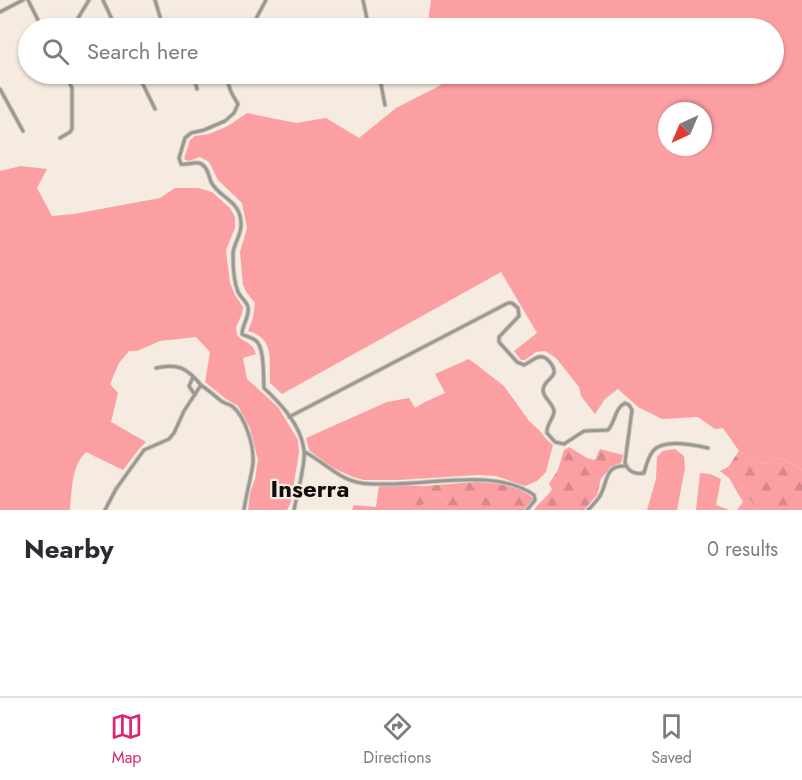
<!DOCTYPE html>
<html lang="en">
<head>
<meta charset="utf-8">
<style>
	body { margin:0; font-family:Jost,sans-serif; background:#f7f7f7; color:#2b2b33 }
	.compass { position:absolute; left:658px; top:102px; width:54px; height:54px; border-radius:50%; background:#fff; box-shadow:0 2px 4px #0004; rotate:224deg }
	.list { margin:0; padding:0; list-style:none }
	h2 { display:flex; justify-content:space-between; align-items:center; height:78px; margin:0; padding:0 24px; font-size:26px }
	h2 small { font-size:20px; font-weight:400; color:#7c7c81 }
	.icon { flex:none; width:33px; height:33px; fill:none; stroke:currentColor; stroke-width:2; stroke-linecap:round; stroke-linejoin:round }
	.map { position:relative; flex:none; width:802px; height:510px; overflow:hidden }
	.search { position:absolute; background:#fff; box-shadow:0 2px 4px #0004; left:18px; right:18px; top:18px; height:66px; display:flex; align-items:center; gap:15px; box-sizing:border-box; padding:0 21px; border-radius:33px; color:#7c7c81; font-size:22px }
	.sheet { height:186px; background:#fff }
	nav { display:flex; justify-content:space-around; align-items:center; box-sizing:border-box; height:84px; border-top:2px solid #e1e1e2; background:#fff; font-size:16px; color:#7c7c81 }
	nav a { display:grid; justify-items:center; gap:3px }
	nav .on { color:#db2777 }
	.map>svg:first-child { display:block }
	.green { fill:#fb9fa3; fill-rule:evenodd }
	.forest { fill:url(#forest-firs) }
	.lines { fill:none; stroke-linecap:round; stroke-linejoin:round }
	.street-casing { stroke:#d1c7bf; stroke-width:5 }
	.street { stroke:#999893; stroke-width:3 }
	.labels { text-anchor:middle; dominant-baseline:central; stroke-width:4.5; stroke-linejoin:round; paint-order:stroke }
	.district-label { font-size:24px; font-weight:bold; fill:#110d0a; stroke:#f5ebe1 }
</style>
</head>
<body>
<div class="map">
<svg width="802" height="510" viewBox="0 0 802 510">
	<defs>
		<pattern id="forest-firs" width="22" height="20" patternUnits="userSpaceOnUse" patternTransform="scale(1.5)"><rect width="22" height="20" fill="#fb9fa3"/><path d="M5 1l3.5 6h-7zM16 11l3.5 6h-7z" fill="#d6888b"/></pattern>
	</defs>
	<rect width="100%" height="100%" fill="#f5ebe1"/>
	<!-- green -->
	<path class="green" d="M431 0H802V470L782 458 761 464 739 451 723 428 715 429 698 417 662 419 638 407 618 389 605 399 595 414 581 396 579 387 556 358 545 351 536 352 525 360H521L514 351 537 333 501 272 282 394 270 383C269 360 275 338 248 331L253 318 255 303 247 293 243 285 240 252 247 228 242 203 218 180 209 162 200 157 189 161 184 159 190 140 195 136 209 134 228 126 247 113 296 123 326 118 359 138 396 108 441 85 439 74H774V28H430L428 23ZM667 111H703V147H667Z
		M21 166 47 169 37 188 52 216 74 214 160 198 175 188H198L212 192 230 208 235 217V228L226 250 230 283 235 295 243 307 242 314 236 327 237 335C245 344 252 341 256 354L243 358 247 379 278 407 298 440 299 452 291 502 287 510H248L250 493 255 479 258 460 250 428 238 406 226 399 205 382 210 352 196 337 160 341 137 351H129L119 363 110 384 118 393 111 422 146 442 139 449 123 470 86 452C71 466 72 491 70 510H0V171Z
		M469 359 504 386 529 421 540 431 547 440 553 445 546 472 537 481 525 486 496 476 479 475 398 480H364L353 477 331 467 309 450 306 438 387 402 409 398 415 408 425 402 445 393 435 374Z
		M675 449 684 456 685 468 677 510H647L656 479 657 457 663 451Z
		M728 467 756 508 754 510H737L743 502 729 478 720 471Z
		M700 473 710 474 721 479 716 505 730 510H696Z
		M379 486H424L421 493 427 498 438 494 447 501 445 510H352L354 505 376 507Z"/>
	<!-- forest -->
	<path class="forest" d="M569 447 587 458 595 460 600 449 623 455 621 463 611 467 605 474 601 479 597 495 584 510H534C539 502 547 498 552 489L549 484 558 470 564 450Z
		M739 451 761 464 782 458 802 470V510H754L756 508 728 467Z
		M477 482C496 483 518 485 533 498L532 501 524 510H445L447 501 438 494 428 498 418 509H414L411 498 421 493 424 486Z"/>
	<g class="lines">
		<!-- street casing -->
		<g class="street-casing">
			<path id="street" d="M28 0 42 28
				M103 0 116 28
				M155 0 161 20 168 24 179 21 181 28
				M363 0 369 28
				M0 12 23 0
				M72 28 89 0
				M251 28 266 0
				M393 28 426 21
				M138 74 155 109
				M193 74 197 89
				M229 74C226 86 232 94 238 104L234 113 225 121 204 130 191 133 185 138 179 158 181 164C187 165 194 162 199 163 207 165 209 176 211 182 220 199 242 200 241 226 241 236 232 246 233 256 233 268 234 282 238 292 241 298 247 302 248 307 250 316 242 325 242 334 247 337 251 337 255 340 265 346 263 376 264 388 281 404 301 425 304 450 306 463 297 495 294 510
				M379 74 385 105
				M0 89 23 131
				M60 138 70 132 72 129V88L65 74
				M193 377 189 386 195 395
				M201 385C208 390 213 394 220 400 223 403 228 404 232 406 246 417 254 447 253 463 251 479 246 494 244 510
				M289 417 508 303H512L518 308 519 316 499 337V342L517 362 524 365C533 361 540 351 549 361 563 378 544 377 543 390 543 398 553 403 554 411 554 419 546 424 547 433L555 442 564 444 584 431 608 430C616 421 614 409 625 403L629 405 632 410 625 462C627 471 635 475 644 473 646 466 648 457 653 451 663 438 694 445 708 448
				M305 452C324 462 338 479 361 483 367 484 374 484 380 484 427 486 495 467 534 495L535 500 527 510
				M105 510 116 489 144 450 169 439 174 433 184 411 201 385C187 368 178 363 156 368
				M588 510C593 505 598 500 601 494 608 480 605 465 626 466"/>
		</g>
		<!-- street -->
		<use href="#street" class="street"/>
	</g>
	<g class="labels">
		<!-- district labels -->
		<g class="district-label">
			<text x="310" y="488">Inserra</text>
		</g>
	</g>
</svg>
<svg class="compass" viewBox="-18 -18 36 36"><path d="M0-13l5 13h-10z" fill="#e53935"/><path d="M0 13l5-13h-10z" fill="#7c7c81"/></svg>
<div class="search"><svg class="icon" aria-label="search" viewBox="0 0 24 24"><circle cx="10" cy="10" r="6"/><path d="M15 15l6 6"/></svg>Search here</div>
</div>
<section class="sheet">
<h2>Nearby<small>0 results</small></h2>
<ul class="list">
</ul>
</section>
<nav>
<a class="on"><svg class="icon" aria-label="map" viewBox="0 0 24 24"><path d="M3 6l6-2 6 2 6-2v14l-6 2-6-2-6 2zM9 4v14M15 6v14"/></svg>Map</a>
<a><svg class="icon" aria-label="directions" viewBox="0 0 24 24"><path d="M12 3l9 9-9 9-9-9zM9 14v-3h6M13 9l2 2-2 2"/></svg>Directions</a>
<a><svg class="icon" aria-label="saved" viewBox="0 0 24 24"><path d="M7 4h10v16l-5-4-5 4z"/></svg>Saved</a>
</nav>
</body>
</html>
